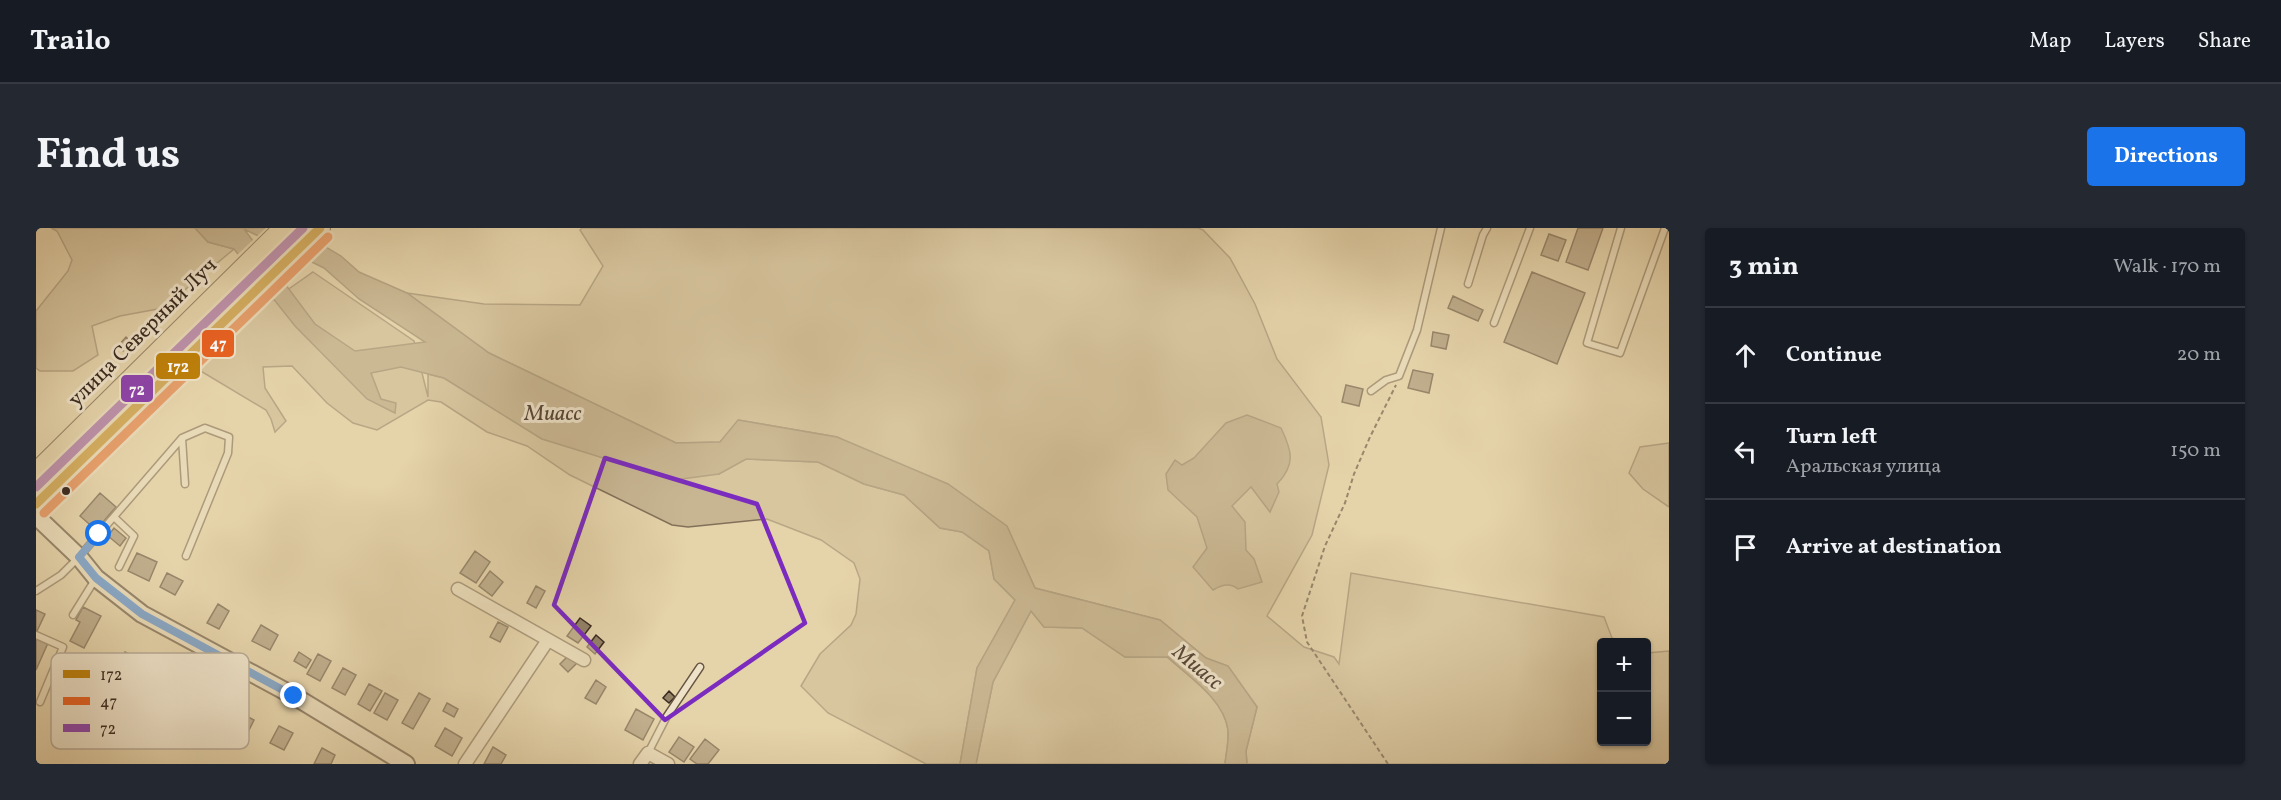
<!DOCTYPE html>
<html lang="en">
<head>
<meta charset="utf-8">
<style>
	body { margin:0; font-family:Vollkorn,serif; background:#242831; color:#f1f3f6 }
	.controls { position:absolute; right:18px; bottom:18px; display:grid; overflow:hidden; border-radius:6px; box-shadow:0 2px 4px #0004 }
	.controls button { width:54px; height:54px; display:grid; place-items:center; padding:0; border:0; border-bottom:2px solid #363941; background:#171b24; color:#f1f3f6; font:30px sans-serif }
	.stop { position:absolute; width:18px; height:18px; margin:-14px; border:4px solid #1a73e8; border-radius:50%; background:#fff }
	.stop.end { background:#1a73e8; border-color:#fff; box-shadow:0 2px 6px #0008 }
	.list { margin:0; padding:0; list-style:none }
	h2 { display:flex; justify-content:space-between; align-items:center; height:78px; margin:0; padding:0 24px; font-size:26px }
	h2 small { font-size:20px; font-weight:400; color:#9ea1a6 }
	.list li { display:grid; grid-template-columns:39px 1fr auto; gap:18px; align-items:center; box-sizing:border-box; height:96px; padding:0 24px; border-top:2px solid #363941 }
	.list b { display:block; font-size:22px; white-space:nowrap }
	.list p { margin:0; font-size:20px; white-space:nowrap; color:#9ea1a6 }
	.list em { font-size:20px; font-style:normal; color:#9ea1a6 }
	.icon { flex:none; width:33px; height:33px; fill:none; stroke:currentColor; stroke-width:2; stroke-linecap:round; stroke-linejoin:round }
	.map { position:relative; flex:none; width:1633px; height:536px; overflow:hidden; border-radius:6px }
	header { display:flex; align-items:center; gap:36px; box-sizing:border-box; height:84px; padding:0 30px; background:#171b24; border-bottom:2px solid #363941 }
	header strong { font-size:28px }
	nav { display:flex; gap:33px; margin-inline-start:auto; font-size:21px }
	.intro { display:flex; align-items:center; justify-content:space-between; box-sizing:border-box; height:144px; padding:0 36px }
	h1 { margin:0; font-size:42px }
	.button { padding:15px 27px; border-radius:6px; background:#1a73e8; color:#fff; font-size:21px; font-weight:700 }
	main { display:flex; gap:36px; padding:0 36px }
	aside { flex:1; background:#171b24; border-radius:6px; box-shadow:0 2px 4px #0004 }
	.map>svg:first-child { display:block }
	.green { fill:#c8b693; stroke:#82705a; stroke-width:1.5 }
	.water { fill:#ab9a7b; stroke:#7e6d57; stroke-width:1.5; fill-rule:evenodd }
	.pier { fill:#e5d3aa }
	.building { fill:#938268; stroke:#3b2a20; stroke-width:1.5 }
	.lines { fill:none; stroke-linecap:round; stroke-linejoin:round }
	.lane-casing { stroke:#665442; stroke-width:9 }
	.street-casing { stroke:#665442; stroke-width:15 }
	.secondary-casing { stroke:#3b2a20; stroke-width:20 }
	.primary-casing { stroke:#3b2a20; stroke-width:22 }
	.path { stroke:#3b2a20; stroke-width:2; stroke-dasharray:4.5 3; stroke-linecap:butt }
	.lane { stroke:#eee2c8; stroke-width:6 }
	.street { stroke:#eee2c8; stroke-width:12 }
	.secondary { stroke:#eee2c8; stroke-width:16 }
	.primary { stroke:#e5d3aa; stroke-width:20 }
	.bus-1-casing { stroke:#eee2c8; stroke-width:14 }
	.bus-2-casing { stroke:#eee2c8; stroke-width:14 }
	.bus-3-casing { stroke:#eee2c8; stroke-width:14 }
	.bus-1 { stroke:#bf810a; stroke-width:9 }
	.bus-2 { stroke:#e96222; stroke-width:9 }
	.bus-3 { stroke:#8e44ad; stroke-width:9 }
	.route { stroke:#1a73e8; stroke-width:8 }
	.marked { fill:none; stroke:#7b2cbf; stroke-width:4.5; stroke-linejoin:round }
	.bus-dot { fill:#3b2a20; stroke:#eee2c8; stroke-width:2 }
	.labels { text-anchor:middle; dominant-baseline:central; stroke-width:6; stroke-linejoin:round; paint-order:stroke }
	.street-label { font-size:21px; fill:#3b2a20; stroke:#eee2c8 }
	.water-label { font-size:22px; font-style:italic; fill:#574637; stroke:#eee2c8 }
	.key { fill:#eee2c8; stroke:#b8ab96; stroke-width:1.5 }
	.key-label { font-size:16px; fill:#3b2a20 }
	.line-badge { stroke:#eee2c8; stroke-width:2 }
	.badge-label { font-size:16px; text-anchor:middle; font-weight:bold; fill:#fff }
</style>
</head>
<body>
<header>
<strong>Trailo</strong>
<nav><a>Map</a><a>Layers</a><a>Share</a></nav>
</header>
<div class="intro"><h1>Find us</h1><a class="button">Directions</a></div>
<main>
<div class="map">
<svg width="1633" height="536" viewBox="0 0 1633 536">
	<rect width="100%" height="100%" fill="#e5d3aa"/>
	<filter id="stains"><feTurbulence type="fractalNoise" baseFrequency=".00333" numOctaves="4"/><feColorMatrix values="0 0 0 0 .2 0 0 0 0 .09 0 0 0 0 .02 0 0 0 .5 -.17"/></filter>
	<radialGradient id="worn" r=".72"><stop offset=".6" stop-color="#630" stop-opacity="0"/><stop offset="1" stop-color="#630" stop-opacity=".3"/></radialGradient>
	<!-- green -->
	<path class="green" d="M15 0H159L172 14 198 21 127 80 84 88 56 98 62 127 37 143H4L0 140V83L32 43 36 32 21 3Z
		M546 0H1162L1167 2 1194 30 1219 76 1241 131 1285 189 1293 237 1276 307 1231 388 1268 419 1298 429 1303 436 1315 345 1568 389 1576 410 1585 414 1566 415V514H1610L1611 425 1633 423V536H1211L1210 523 1221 479 1192 438 1170 430 1124 392 999 360 970 298 801 209 703 192 684 214 640 215 453 125 371 65 448 76 544 77 567 38 544 2Z
		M277 44 378 113 392 169V146L408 150 506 211 683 246 710 231 782 234 828 256 868 267 904 300 926 304 953 323 958 351 979 372 941 440 924 536H890L792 485 765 458 784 426 815 397 820 386 824 351 818 335 785 312 731 291 652 299 636 297 534 247 491 218 451 204 405 174 392 172 341 202 317 195 291 175 256 138 227 139 229 160 250 193 239 204 235 191 230 182 163 142 230 77Z
		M1633 215V279L1607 261 1593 245 1604 219Z
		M995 383 1008 399 1046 400 1089 429H1131C1153 449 1188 471 1192 502 1193 513 1190 526 1189 536H940L957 454Z"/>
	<!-- water -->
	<path class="water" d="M159 0H258L305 28 323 44 371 65 453 125 640 215 684 214 702 192 801 209 912 256 971 298 999 360 1124 392 1170 430 1192 438 1221 479 1210 523 1211 536H1189C1190 526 1193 513 1192 502 1188 471 1153 449 1132 429H1089L1046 400 1008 399 995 383 957 454 940 536H924L941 440 979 372 958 351 953 323 926 304 904 300 868 267 828 256 782 234 710 231 683 246 638 252 506 211 408 150 365 139 335 145 345 171 360 175 359 185 331 171 259 98 198 21 172 14ZM208 1 288 40 323 71 389 114 319 123 279 96Z
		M1211 187 1245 200C1256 223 1260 236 1241 256L1243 264 1234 284 1215 259 1196 278 1209 294 1210 322 1218 331 1226 354 1202 361C1194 354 1185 357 1177 362L1157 339 1171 320 1161 289 1132 262 1130 246 1139 232 1146 237 1158 230 1190 195Z"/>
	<!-- pier -->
	<path class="pier" d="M230 0H264L286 14 267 33 219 10Z
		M218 11 248 51 231 67 200 28Z"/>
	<!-- building -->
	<path class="building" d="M1542 0H1567L1552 42 1530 34Z
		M1513 6 1530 12 1522 33 1505 27Z
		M1496 44 1549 65 1521 136 1468 114Z
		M1417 68 1447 82 1442 93 1412 80Z
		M1397 104 1413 107 1410 121 1395 118Z
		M90 109 95 114 87 123 82 118Z
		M1377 142 1397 146 1393 165 1372 160Z
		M1310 157 1327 161 1323 178 1306 174Z
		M64 265 80 279 60 302 44 288Z
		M78 300 90 310 84 318 72 308Z
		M439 323 454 334 440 355 424 345Z
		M101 325 121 334 113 353 92 343Z
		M454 343 467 354 456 368 443 358Z
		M131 345 147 353 139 367 124 359Z
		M500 358 509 363 500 380 491 375Z
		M182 376 193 383 183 401 171 395Z
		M47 379 65 388 48 420 34 413 44 394 40 392Z
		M0 382 9 386 1 403H0Z
		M544 390 555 398 542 415 531 408Z
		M462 394 472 399 464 414 454 409Z
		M225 397 242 407 234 422 216 413Z
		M560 407 568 414 559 426 551 419Z
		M0 410 12 415 0 442Z
		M89 424 103 431 93 452 79 445Z
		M263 424 275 432 270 440 258 433Z
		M282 426 295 433 284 453 271 446Z
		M533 427 541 435 532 444 524 436Z
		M307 440 320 447 309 467 296 460Z
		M560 452 570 459 560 476 549 470Z
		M333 456 346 463 334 483 322 476Z
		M633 463 639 469 633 475 627 470Z
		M349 465 362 472 351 492 338 485Z
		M383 465 394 471 377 501 366 495Z
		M411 475 422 481 418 489 407 483Z
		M600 481 618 491 607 512 589 502Z
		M205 485 218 492 209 510 196 503Z
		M243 498 257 505 248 522 234 515Z
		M409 500 426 510 416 528 399 518Z
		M643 509 658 519 648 534 633 524Z
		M669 511 683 522 672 536H661L654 531Z
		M457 519 470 527 465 536H448Z
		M286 520 299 527 295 536H278Z"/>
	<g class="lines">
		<!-- lane casing -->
		<g class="lane-casing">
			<path id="lane" d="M1585 0 1551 115 1584 125 1629 0
				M1432 56 1447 7 1451 0
				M1458 95 1494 0
				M1335 163 1350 152 1363 148 1381 102 1405 0
				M146 210 149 256
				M78 289 98 308 83 339
				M0 363 25 347 43 329 146 210 169 200 193 209 192 225 150 328
				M37 387 60 350
				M0 407 27 419 4 474
				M612 525 631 488 664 439"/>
		</g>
		<!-- street casing -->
		<g class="street-casing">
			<path id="street" d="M422 361 548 432
				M429 536 512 412
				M604 536 612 525 632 536"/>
		</g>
		<!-- secondary casing -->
		<g class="secondary-casing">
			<path id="secondary" d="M0 288 43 329 60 350 106 386 258 468 370 536"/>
		</g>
		<!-- primary casing -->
		<g class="primary-casing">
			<path id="primary" d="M0 245 248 0
				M0 276 284 0"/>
		</g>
		<!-- path -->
		<path class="path" d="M1352 536 1271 414 1266 388 1289 318 1309 275 1318 246 1334 209 1360 157"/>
		<!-- lane -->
		<use href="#lane" class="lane"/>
		<!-- street -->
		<use href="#street" class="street"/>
		<!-- secondary -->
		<use href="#secondary" class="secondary"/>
		<!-- primary -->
		<use href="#primary" class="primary"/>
		<!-- bus-1 casing -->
		<g class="bus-1-casing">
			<path id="bus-1" d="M0 276 284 0"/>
		</g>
		<!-- bus-2 casing -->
		<g class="bus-2-casing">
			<path id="bus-2" d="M8 285 292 9"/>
		</g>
		<!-- bus-3 casing -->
		<g class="bus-3-casing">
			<path id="bus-3" d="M0 259 267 0"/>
		</g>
		<!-- bus-1 -->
		<use href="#bus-1" class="bus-1"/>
		<!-- bus-2 -->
		<use href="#bus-2" class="bus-2"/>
		<!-- bus-3 -->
		<use href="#bus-3" class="bus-3"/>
	</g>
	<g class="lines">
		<!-- route -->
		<path class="route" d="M63 306 43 329 60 350 106 386 258 468"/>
	</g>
	<!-- marked area -->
	<path d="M0 0H1633V536H0ZM569 230 721 276 769 395 629 492 518 377Z" fill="#e5d3aa" fill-opacity=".55" fill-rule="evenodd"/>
	<path class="marked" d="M569 230 721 276 769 395 629 492 518 377Z"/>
	<!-- markers -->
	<circle class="bus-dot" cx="30" cy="263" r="5"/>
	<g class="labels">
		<!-- street labels -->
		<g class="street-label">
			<text transform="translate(107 105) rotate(-45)">улица Северный Луч</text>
		</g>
		<!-- water labels -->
		<g class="water-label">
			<text x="517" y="186">Миасс</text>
			<text transform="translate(1161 440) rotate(40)">Миасс</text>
		</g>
	</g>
	<!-- legend -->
	<rect x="15" y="425" width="198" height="96" rx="9" class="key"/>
	<rect x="27" y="442" width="27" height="8" fill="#bf810a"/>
	<rect x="27" y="469" width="27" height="8" fill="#e96222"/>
	<rect x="27" y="496" width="27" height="8" fill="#8e44ad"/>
	<g class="key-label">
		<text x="64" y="452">172</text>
		<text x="64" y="479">47</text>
		<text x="64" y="506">72</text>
	</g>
	<g class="line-badge">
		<rect x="165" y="101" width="34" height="29" rx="6" fill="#e96222"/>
		<rect x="119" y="124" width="46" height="28" rx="6" fill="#bf810a"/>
		<rect x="84" y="146" width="34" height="29" rx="6" fill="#8e44ad"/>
	</g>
	<g class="badge-label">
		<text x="182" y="121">47</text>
		<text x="142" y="144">172</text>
		<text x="101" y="167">72</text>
	</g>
	<rect width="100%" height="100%" filter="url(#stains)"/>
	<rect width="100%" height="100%" fill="url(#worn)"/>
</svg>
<div class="controls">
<button>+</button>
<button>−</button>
</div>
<div class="stop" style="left:63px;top:306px"></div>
<div class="stop end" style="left:258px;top:468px"></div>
</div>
<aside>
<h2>3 min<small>Walk · 170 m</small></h2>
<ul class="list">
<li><svg class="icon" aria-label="ahead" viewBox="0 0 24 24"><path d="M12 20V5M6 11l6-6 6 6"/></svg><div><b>Continue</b></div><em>20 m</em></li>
<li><svg class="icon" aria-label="left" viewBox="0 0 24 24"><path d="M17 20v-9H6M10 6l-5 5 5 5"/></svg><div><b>Turn left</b><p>Аральская улица</p></div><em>150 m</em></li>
<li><svg class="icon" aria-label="arrive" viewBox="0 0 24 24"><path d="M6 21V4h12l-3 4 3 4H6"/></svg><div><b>Arrive at destination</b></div></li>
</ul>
</aside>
</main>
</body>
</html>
